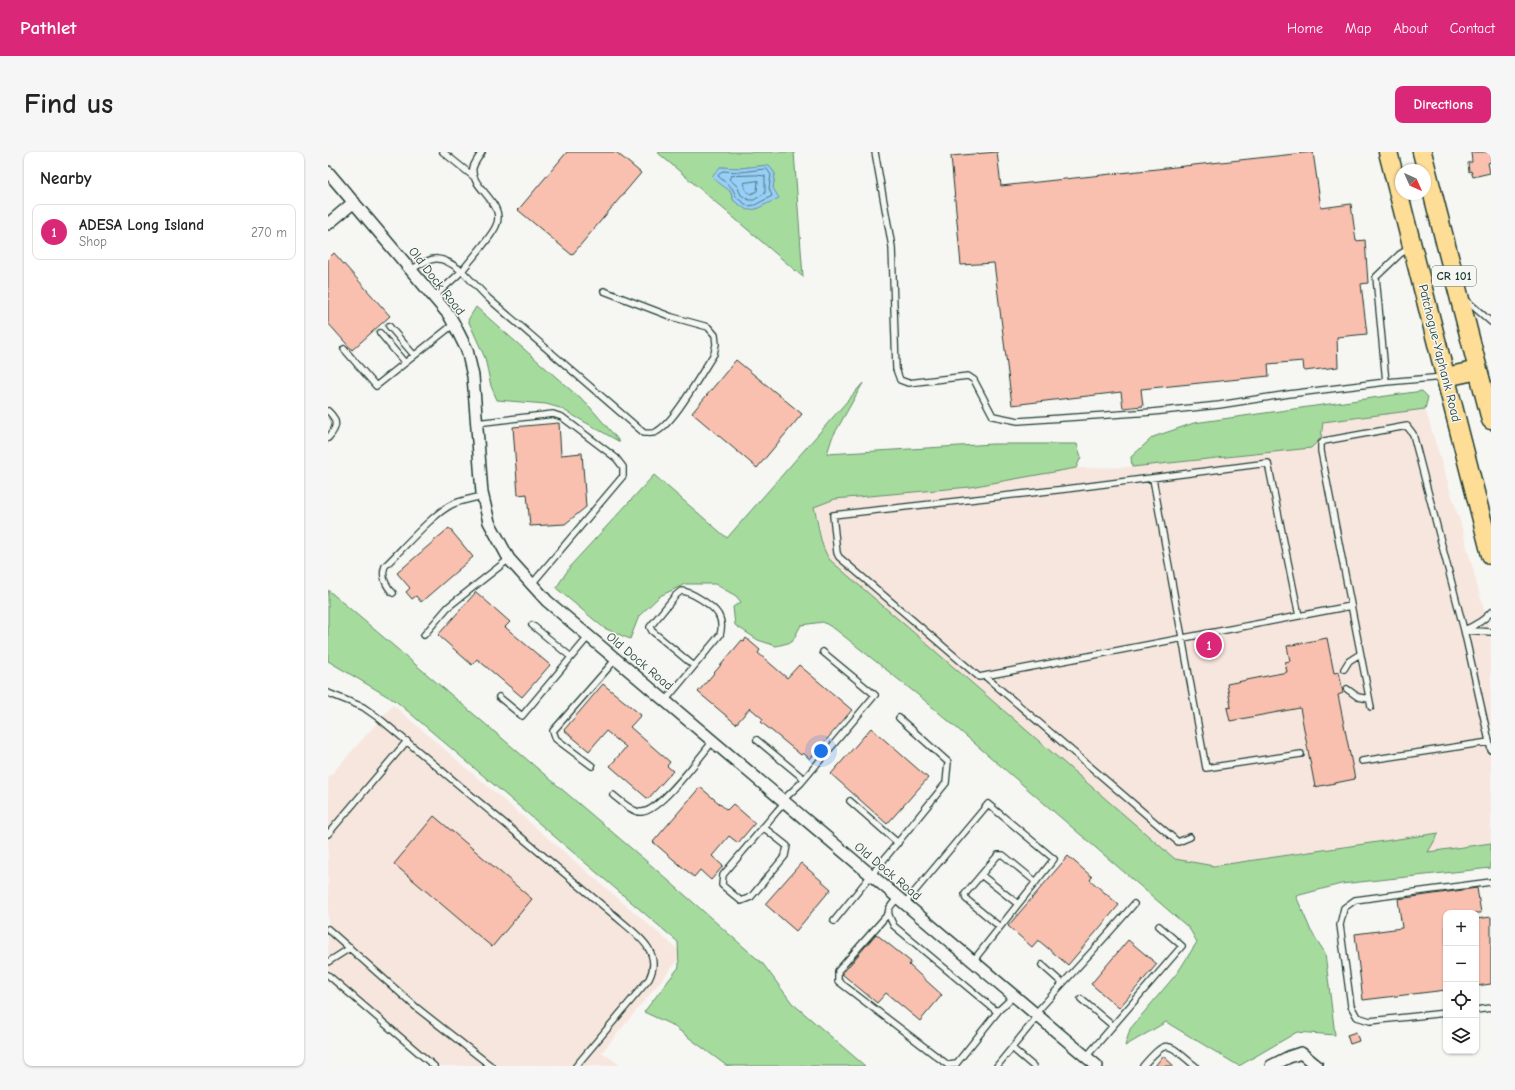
<!DOCTYPE html>
<html lang="en">
<head>
<meta charset="utf-8">
<style>
	body { margin:0; font-family:"Comic Neue",sans-serif; background:#f6f6f6; color:#222 }
	.controls { position:absolute; right:12px; bottom:12px; display:grid; overflow:hidden; border-radius:8px; box-shadow:0 1px 3px #0004 }
	.controls button { width:36px; height:36px; display:grid; place-items:center; padding:0; border:0; border-bottom:1px solid #e0e0e0; background:#fff; color:#222; font:20px sans-serif }
	.compass { position:absolute; left:1067px; top:12px; width:36px; height:36px; border-radius:50%; background:#fff; box-shadow:0 1px 3px #0004; rotate:135deg }
	.you { position:absolute; left:493px; top:599px; width:14px; height:14px; margin:-10px; border:3px solid #fff; border-radius:50%; background:#1a73e8; box-shadow:0 0 0 6px #1a73e833 }
	.badge { display:grid; place-items:center; width:26px; height:26px; border-radius:50%; background:#db2777; color:#fff; font-size:13px; font-weight:700 }
	.pin { position:absolute; translate:-50% -50%; border:2px solid #fff; box-shadow:0 1px 4px #0006 }
	.list { margin:0; padding:0; list-style:none }
	h2 { display:flex; justify-content:space-between; align-items:center; height:52px; margin:0; padding:0 16px; font-size:17px }
	h2 small { font-size:13px; font-weight:400; color:#767676 }
	.list li { display:grid; grid-template-columns:26px 1fr auto; gap:12px; align-items:center; box-sizing:border-box; height:56px; margin:0 8px 8px; padding:0 8px; border:1px solid #e0e0e0; border-radius:8px }
	.list b { display:block; font-size:15px; white-space:nowrap }
	.list p { margin:0; font-size:13px; white-space:nowrap; color:#767676 }
	.list em { font-size:13px; font-style:normal; color:#767676 }
	.icon { flex:none; width:22px; height:22px; fill:none; stroke:currentColor; stroke-width:2; stroke-linecap:round; stroke-linejoin:round }
	.map { position:relative; flex:none; width:1163px; height:914px; overflow:hidden; border-radius:8px }
	header { display:flex; align-items:center; gap:24px; box-sizing:border-box; height:56px; padding:0 20px; background:#db2777; color:#fff }
	header strong { font-size:19px }
	nav { display:flex; gap:22px; margin-inline-start:auto; font-size:14px }
	.intro { display:flex; align-items:center; justify-content:space-between; box-sizing:border-box; height:96px; padding:0 24px }
	h1 { margin:0; font-size:28px }
	.button { padding:10px 18px; border-radius:8px; background:#db2777; color:#fff; font-size:14px; font-weight:700 }
	main { display:flex; gap:24px; padding:0 24px }
	aside { flex:1; background:#fff; border-radius:8px; box-shadow:0 1px 3px #0004 }
	.map>svg:first-child { display:block }
	.built { fill:#f7e6de }
	.green { fill:#a6db9e; stroke:#628c69; fill-rule:evenodd }
	.water { fill:#98cff7; stroke:#6895a9 }
	.lines { fill:none; stroke-linecap:round; stroke-linejoin:round }
	.shore { stroke:#4f7782; stroke-width:1 }
	.building { fill:#f9c0af; stroke:#1f3d34 }
	.lane-casing { stroke:#1f3d34; stroke-width:8 }
	.street-casing { stroke:#1f3d34; stroke-width:14 }
	.primary-casing { stroke:#1f3d34; stroke-width:21 }
	.lane { stroke:#f6f6f2; stroke-width:5.5 }
	.street { stroke:#f6f6f2; stroke-width:11 }
	.primary { stroke:#fedd96; stroke-width:18 }
	.labels { text-anchor:middle; dominant-baseline:central; stroke-width:3; stroke-linejoin:round; paint-order:stroke }
	.shield { fill:#f6f6f2; stroke:#60746d; stroke-width:1 }
	.shield-label { font-size:12px; font-weight:bold; fill:#1f3d34 }
	.street-label { font-size:13px; fill:#1f3d34; stroke:#f6f6f2 }
</style>
</head>
<body>
<header>
<strong>Pathlet</strong>
<nav><a>Home</a><a>Map</a><a>About</a><a>Contact</a></nav>
</header>
<div class="intro"><h1>Find us</h1><a class="button">Directions</a></div>
<main>
<aside>
<h2>Nearby<small></small></h2>
<ul class="list">
<li><span class="badge">1</span><div><b>ADESA Long Island</b><p>Shop</p></div><em>270 m</em></li>
</ul>
</aside>
<div class="map">
<svg width="1163" height="914" viewBox="0 0 1163 914">
	<rect width="100%" height="100%" fill="#f6f6f2"/>
	<filter id="ink" filterUnits="userSpaceOnUse"><feTurbulence type="fractalNoise" baseFrequency=".025" numOctaves="2"/><feDisplacementMap in="SourceGraphic" scale="8" xChannelSelector="R" yChannelSelector="G"/><feConvolveMatrix kernelMatrix="1 2 1 2 8 2 1 2 1" color-interpolation-filters="sRGB"/></filter>
	<g filter="url(#ink)">
		<!-- built -->
		<path class="built" d="M1097 257 1133 373 1163 484V691L1100 700 1110 681 886 714 847 707 501 408 495 399 490 365 486 355 507 347 642 335 748 316 804 315 982 296 993 286 995 270Z
			M65 553 355 802 274 900 293 914H105L0 830V626Z"/>
		<!-- green -->
		<path class="green" d="M329 0H466L475 125ZM441 13 447 22 443 49 428 57 406 49 392 15 412 16Z
			M148 155 261 254 292 290 232 256 218 252 169 248 163 234 157 206 140 168Z
			M535 231 504 286 499 302 665 292H749L753 305 748 316 642 335 507 347 486 355C491 372 491 393 502 408L847 707 886 714 1111 681 1100 700 1163 691V716L1013 732 968 744 983 779 997 801 1007 883 969 880 911 914 838 870 797 894 802 877 850 820 869 790 861 776 595 547 507 477 495 470 473 473 464 490 448 494 430 488 407 473 405 455 413 450 408 444 387 432H357L332 444 311 464 302 487 276 476 228 436 244 412 326 323 399 386Z
			M1094 239 1100 245 1097 257 995 270 993 286 983 296 804 315 803 305 825 285 866 271Z
			M0 438 324 714 435 812 464 851 537 914H399L344 873 316 860 351 815 350 790 69 550 0 509Z"/>
		<!-- water -->
		<path class="water" d="M441 13 447 22 445 36 451 46 428 57 419 58 406 49 402 39 391 31 384 24 392 15 412 16Z"/>
		<g class="lines">
			<!-- shore -->
			<path class="shore" d="M439 17 443 23 441 36 444 44 427 53 420 54 409 46 404 36 390 24 394 19 412 20Z
				M428 23 437 24V41L426 48H421L413 43 409 34 401 27 403 24Z
				M430 29 429 39 423 42 418 39 416 31Z"/>
		</g>
		<!-- building -->
		<path class="building" d="M239 0H288L313 21 244 103 190 58Z
			M669 0 673 34 985 0 993 56 1023 52 1028 89 1037 88 1040 131 1033 132 1039 182 1009 185 1010 215 976 219 975 209 940 212 941 224 813 237 815 254 795 256 793 240 684 253 666 111 633 113 623 4Z
			M1143 0H1163V10L1160 11 1162 21 1145 25 1143 19 1141 20 1140 11 1144 10Z
			M6 101 62 164 24 198 0 171V107Z
			M408 208 474 262 429 316 364 261Z
			M231 271 233 303 254 301 258 355 237 372 202 374 199 342 190 343 185 275Z
			M121 376 145 405 93 450 88 444 84 447 78 440 82 436 69 421Z
			M148 440 182 470 177 475 222 513 194 545 149 507 144 513 110 483Z
			M418 486 432 498 430 501 459 526 471 513 524 558 482 607 475 601 473 603 433 570 435 567 422 556 408 572 370 540 414 488 416 489Z
			M999 486 1006 521 1011 520 1015 541 1010 543 1027 627 987 635 972 556 902 569 899 556 903 555 899 532 959 520 957 510 962 509 959 494Z
			M275 532 313 563 302 575 342 610 339 614 345 619 320 647 282 614 298 595 278 579 261 599 236 578Z
			M543 576 600 626 559 672 503 622Z
			M372 635 399 658 405 652 427 671 410 691 401 684 384 704 395 714 383 728 372 718 366 725 325 690Z
			M106 664 204 747 164 795 66 712Z
			M740 704 764 725 762 728 791 753 740 813 710 788 704 795 680 774Z
			M473 711 503 737 468 779 437 752Z
			M1149 736 1153 761H1118V838L1035 848 1027 782 1074 776 1070 747Z
			M1163 765V832L1148 834V767Z
			M548 782 583 810 581 813 614 843 592 869 558 841 549 851 514 822Z
			M800 788 829 812 791 856 763 832Z
			M1028 880 1031 889 1022 892 1019 883Z
			M835 904 846 914H827Z"/>
		<g class="lines">
			<!-- lane casing -->
			<g class="lane-casing">
				<path id="lane" d="M115 0 146 25
					M547 0 564 95 568 217 572 228 580 231 640 224 646 228 665 264 690 269 824 260 891 253 961 242 1058 230 1116 225
					M83 118C106 103 112 103 134 119 144 106 162 87 168 74 179 51 141 35 145 16 146 11 151 5 154 0
					M106 145 134 119 160 146 316 281C320 281 325 282 328 280 347 270 373 221 386 202L388 192 387 183 380 175 344 165 276 139
					M1138 148 1163 170
					M61 174 86 203
					M52 181 77 211
					M16 197 48 234 126 172
					M1058 230 1048 125 1072 102 1082 96
					M0 259C11 269 9 276 0 286
					M148 271 225 262 234 265 288 306 295 315V324L203 433
					M825 327 878 616 973 602
					M65 441C58 434 53 424 57 414 74 398 105 361 125 352 135 348 145 346 155 344
					M1163 460C1156 469 1146 474 1136 478L1163 480
					M971 464 940 311 738 337 505 363 509 401 511 405 651 525 1023 454
					M204 473 243 505
					M96 483 120 455 181 407
					M1016 517 1021 509 1032 502
					M658 525 850 690 862 685
					M1019 537 1030 545 1041 547
					M0 541 35 555 52 567 286 763C306 781 336 798 321 827L248 914
					M171 545 194 564 261 484
					M337 549 392 483C394 476 394 469 390 462 385 454 363 439 353 439L348 443 322 475 324 479 366 514
					M1043 555 993 299V292L996 289 1079 274 1085 282 1136 478 1163 598
					M429 588 476 627
					M1034 609 1161 590
					M264 614 228 587 225 579 288 507
					M285 643C293 649 305 661 314 660 332 659 372 605 385 589
					M455 648 473 631 547 543 495 500
					M522 649 570 691
					M435 675 459 694 457 704 423 745 413 749 394 733 395 723 449 659 457 650
					M0 682 79 589
					M653 723 690 752
					M570 746C558 758 558 759 566 774L667 858H671L686 844
					M577 751 660 652 726 707 645 809
					M560 762 510 819V829L620 913 628 912 671 858
					M506 769 618 631 620 610 571 566
					M672 775 638 747 637 742 670 703H675L708 730
					M0 777 89 856 163 914
					M0 810 22 796
					M714 813 734 831
					M0 823 106 914
					M753 847 785 874
					M1148 858 1163 856
					M1118 861 1042 869 1029 865 1023 854 1012 773 1016 756 1027 748 1163 730
					M707 862C740 825 774 790 806 752
					M684 896 705 914
					M758 905 854 794 831 774
					M669 914 710 864
					M815 914C841 884 839 892 867 914"/>
			</g>
			<!-- street casing -->
			<g class="street-casing">
				<path id="street" d="M0 20 121 163 126 172 139 198 145 224 154 341 161 370 181 407 219 449 769 914
					M0 72 26 50
					M943 914 961 905 973 901 989 914"/>
			</g>
			<!-- primary casing -->
			<g class="primary-casing">
				<path id="primary" d="M1060 0 1163 403
					M1094 0 1163 268
					M1118 225 1150 218"/>
			</g>
			<!-- lane -->
			<use href="#lane" class="lane"/>
			<!-- street -->
			<use href="#street" class="street"/>
			<!-- primary -->
			<use href="#primary" class="primary"/>
		</g>
	</g>
	<g class="labels">
		<!-- shield labels -->
		<rect class="shield" x="1104" y="114" width="44" height="20" rx="3"/>
		<g class="shield-label">
			<text x="1126" y="124">CR 101</text>
		</g>
		<!-- street labels -->
		<g class="street-label">
			<text transform="translate(109 129) rotate(52)">Old Dock Road</text>
			<text transform="translate(1112 201) rotate(76)">Patchogue-Yaphank Road</text>
			<text transform="translate(312 509) rotate(40)">Old Dock Road</text>
			<text transform="translate(560 719) rotate(40)">Old Dock Road</text>
		</g>
	</g>
</svg>
<div class="controls">
<button>+</button>
<button>−</button>
<button><svg class="icon" aria-label="locate" viewBox="0 0 24 24"><circle cx="12" cy="12" r="6"/><path d="M12 2v4M12 18v4M2 12h4M18 12h4"/></svg></button>
<button><svg class="icon" aria-label="layers" viewBox="0 0 24 24"><path d="M12 4l9 5-9 5-9-5zM3 14l9 5 9-5"/></svg></button>
</div>
<svg class="compass" viewBox="-18 -18 36 36"><path d="M0-13l5 13h-10z" fill="#e53935"/><path d="M0 13l5-13h-10z" fill="#767676"/></svg>
<div class="you"></div>
<div class="pin badge" style="left:881px;top:493px">1</div>
</div>
</main>
</body>
</html>
